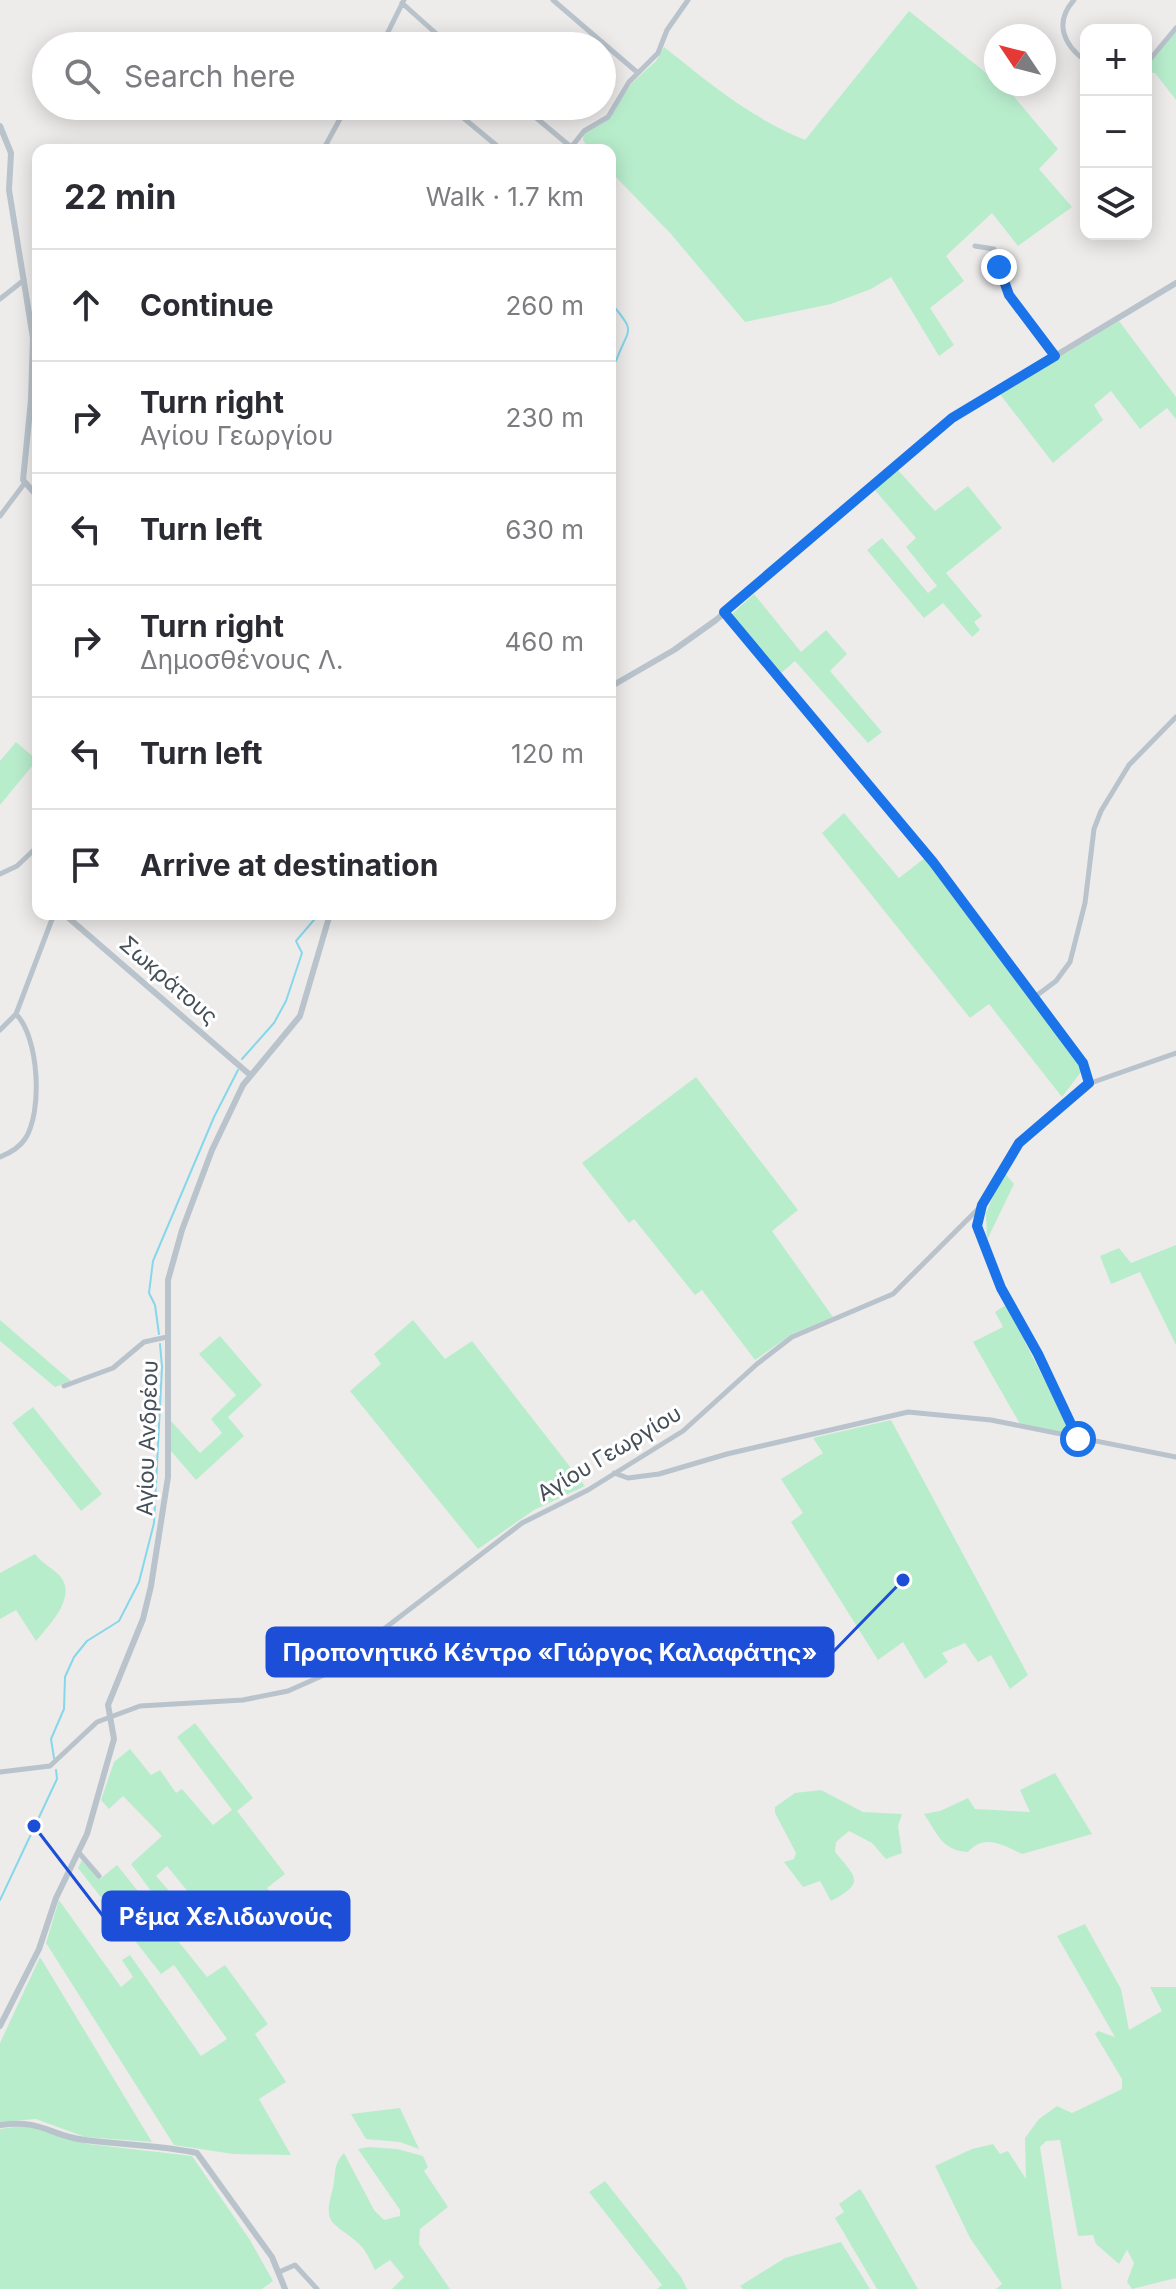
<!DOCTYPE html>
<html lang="en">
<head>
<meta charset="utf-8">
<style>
	body { margin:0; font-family:Inter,sans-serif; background:#f7f7f7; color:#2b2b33 }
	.controls { position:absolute; right:24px; top:24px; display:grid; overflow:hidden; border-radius:16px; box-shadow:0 4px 20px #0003 }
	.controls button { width:72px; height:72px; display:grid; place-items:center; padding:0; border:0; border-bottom:2px solid #e1e1e2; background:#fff; color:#2b2b33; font:40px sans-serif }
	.compass { position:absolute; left:984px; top:24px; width:72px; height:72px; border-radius:50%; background:#fff; box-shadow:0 4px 20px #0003; rotate:305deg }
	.stop { position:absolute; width:24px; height:24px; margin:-18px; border:6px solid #1a73e8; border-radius:50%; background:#fff }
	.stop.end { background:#1a73e8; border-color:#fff; box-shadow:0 2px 8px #0008 }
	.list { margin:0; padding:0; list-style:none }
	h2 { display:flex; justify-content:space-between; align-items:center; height:104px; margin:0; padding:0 32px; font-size:34px }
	h2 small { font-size:26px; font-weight:400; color:#7c7c81 }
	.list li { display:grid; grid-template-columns:52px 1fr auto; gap:24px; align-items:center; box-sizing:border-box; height:112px; padding:0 32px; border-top:2px solid #e1e1e2 }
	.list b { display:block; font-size:30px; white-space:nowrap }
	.list p { margin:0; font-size:26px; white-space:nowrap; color:#7c7c81 }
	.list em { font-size:26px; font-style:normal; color:#7c7c81 }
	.icon { flex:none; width:44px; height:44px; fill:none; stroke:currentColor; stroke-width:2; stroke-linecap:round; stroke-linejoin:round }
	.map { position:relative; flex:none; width:1176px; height:2289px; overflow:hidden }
	.search { position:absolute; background:#fff; box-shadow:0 4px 20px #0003; left:32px; top:32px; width:584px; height:88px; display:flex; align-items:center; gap:20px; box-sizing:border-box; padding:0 28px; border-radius:44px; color:#7c7c81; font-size:30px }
	.panel { position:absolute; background:#fff; box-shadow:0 4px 20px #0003; left:32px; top:144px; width:584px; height:776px; border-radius:16px }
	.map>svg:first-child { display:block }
	.green { fill:#b8edcc }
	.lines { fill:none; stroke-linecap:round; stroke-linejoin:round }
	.stream { stroke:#86d7ea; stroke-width:2 }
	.minor { stroke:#b9c3cb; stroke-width:5 }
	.tertiary { stroke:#b9c3cb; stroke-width:6 }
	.route { stroke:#1a73e8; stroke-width:10 }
	.labels { text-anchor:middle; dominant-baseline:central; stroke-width:6; stroke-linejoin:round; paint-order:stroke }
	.street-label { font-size:22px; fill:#444f58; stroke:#fff }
	.leader { fill:none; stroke:#1d4ed8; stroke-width:3 }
	.callout-dot { fill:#1d4ed8; stroke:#fff; stroke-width:3 }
	.callout { fill:#1d4ed8; stroke:#1d4ed8; stroke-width:3 }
	.callout-label { font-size:24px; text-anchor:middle; font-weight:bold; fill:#fff }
</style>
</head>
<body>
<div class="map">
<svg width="1176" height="2289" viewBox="0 0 1176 2289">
	<rect width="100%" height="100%" fill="#eeebeb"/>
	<!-- green -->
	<path class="green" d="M909 11 1011 93 1058 149 1039 169 1072 207 1018 246 992 213 946 256 964 281 930 308 954 345 939 356 891 277 871 289 831 304 745 322 671 234 610 171V150H590L583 140 584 133 606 121 632 83 656 61 664 47C709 83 751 118 805 140Z
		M1176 32V100L1155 73 1146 72V67Z
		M1119 321 1176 397V419L1167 408 1140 429 1111 391 1094 405 1103 420 1053 463 999 393Z
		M897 469 935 511 968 486 1002 528 946 573 982 616 974 622 980 630 972 637 943 603 924 618 867 550 882 538 928 593 937 586 906 547 916 538 874 489Z
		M754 594 801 652 826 630 847 654 830 671 882 732 868 743 795 661 779 675 730 616Z
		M16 742 37 760 0 805V761Z
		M844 813 899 878 926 857 1075 1054 1081 1072 1062 1097 989 1004 970 1018 822 833Z
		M696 1077 798 1210 772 1231 833 1317 792 1334 755 1360 702 1290 695 1295 634 1219 629 1223 582 1163Z
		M1004 1172 1014 1184 987 1240 986 1213Z
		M1176 1245V1345L1140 1272 1111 1284 1100 1256 1119 1248 1131 1263Z
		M1006 1305 1073 1436 1020 1424 973 1342 1003 1327 995 1312Z
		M0 1320 71 1381 55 1387 0 1341Z
		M413 1320 445 1359 472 1341 585 1486 534 1510 478 1549 350 1391 381 1364 374 1354Z
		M220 1336 262 1385 228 1417 244 1436 196 1480 171 1451V1421L200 1453 222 1433 211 1419 236 1395 199 1354Z
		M33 1407 102 1494 81 1511 12 1423Z
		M891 1420 1028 1675 1010 1689 991 1655 978 1662 965 1643 942 1653 948 1662 925 1679 903 1642 878 1660 791 1522 803 1513 781 1479 823 1453 813 1438Z
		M35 1554C42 1563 51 1567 59 1575 79 1596 48 1626 36 1641L16 1610 0 1619V1573Z
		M195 1723 253 1798 237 1811 285 1874 267 1888 289 1917 269 1932 250 1908 231 1923 217 1906 206 1914 167 1866 156 1876 199 1925 185 1937 131 1864 162 1836 123 1796 109 1809 101 1800 114 1762 130 1749 151 1775 160 1770 176 1793 182 1789 213 1825 232 1810 177 1737Z
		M1055 1773 1092 1834 1022 1854C1004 1845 984 1833 968 1852 942 1851 937 1833 924 1814L940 1811 968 1798 975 1809 1030 1812 1020 1790Z
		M821 1790 863 1812 902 1814 898 1826 902 1853 886 1859 872 1843 849 1831 836 1842 835 1852C857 1878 865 1883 831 1901L820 1881 803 1887 784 1862 794 1859 796 1853 775 1813V1807L795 1793Z
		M82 1860 100 1879 117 1865 207 1977 225 1965 268 2024 255 2034 286 2082 259 2099 291 2155 233 2154 174 2145 46 1943 59 1900 121 1987 133 1977 122 1960 130 1955 201 2056 227 2039 174 1965 161 1974 78 1868Z
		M1085 1924 1121 1989 1129 2030 1162 2011 1150 1987H1176V2278L1132 2289 1127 2282 1134 2263 1127 2250 1119 2264 1096 2244 1093 2235 1078 2236 1060 2140 1046 2141 1040 2147 1062 2289H996L1002 2284 970 2238 935 2166 972 2149 993 2144 1000 2154 1008 2151 1026 2179 1025 2138 1039 2119 1057 2106 1072 2113 1122 2089V2079L1095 2034 1098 2031 1115 2037 1057 1936Z
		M40 1957 152 2142 85 2137 36 2119 0 2122V2043Z
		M400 2108 419 2149 400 2142 366 2139 351 2114Z
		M29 2125 88 2144 192 2156 250 2240 273 2281 262 2289H0V2129Z
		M368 2147 397 2149 423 2156 428 2167 424 2171 448 2207 420 2229 419 2244 450 2289H392L404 2277 390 2260 375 2270C370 2260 366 2250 358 2243 333 2221 322 2226 333 2188 336 2174 333 2164 344 2153L374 2210 384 2220 400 2216V2210L358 2149Z
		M605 2181 681 2277 687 2289H657L662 2285 589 2192Z
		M860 2189 864 2195 918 2289H877L835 2218 844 2212 839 2204Z
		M841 2242 870 2289H743L740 2286 785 2258Z"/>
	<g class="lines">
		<!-- stream -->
		<path class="stream" d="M610 302C638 334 628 327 616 361
			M610 397 613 371
			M242 1059 274 1023 286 1001 302 953 296 941 319 914
			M159 1334 155 1305 149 1293 153 1261 214 1117 238 1070
			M54 1758 51 1739 64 1709 65 1677 74 1657 87 1641 119 1621 139 1582 154 1523 162 1367 160 1344
			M0 1900 57 1779 56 1770"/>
		<!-- minor -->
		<path class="minor" d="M553 0 638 73
			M1074 0C1054 22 1063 45 1086 61
			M402 3 450 46
			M381 46 404 0
			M1146 64 1176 28
			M449 106 502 150
			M522 106 571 147
			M323 150 347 106
			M569 150 584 131 608 117 629 82 658 53 667 30 688 0
			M975 246 994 249 1009 295 1055 356
			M0 299 24 280
			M0 516 24 484
			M724 612 933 862 1077 1052 1089 1083
			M0 874 17 866 38 846
			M1036 996 1056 981 1070 962 1085 903 1094 829 1101 811 1129 765 1176 717
			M0 1030 16 1014 54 914
			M0 1157C10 1153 19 1148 25 1139 43 1112 39 1037 16 1014
			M982 1206 977 1226 984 1248 1078 1439
			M64 1386 113 1368 144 1342 167 1337
			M614 1473 628 1478 659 1474 727 1454 908 1412 991 1420 1176 1457
			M0 1772 50 1766 97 1722 140 1706 243 1700 288 1691 324 1675 522 1523 588 1490 683 1431 757 1364 792 1337 893 1294 982 1205 1019 1143 1085 1085 1176 1053
			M80 1854 99 1876
			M279 2272 295 2265 317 2289"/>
		<!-- tertiary -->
		<path class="tertiary" d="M0 126 11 153 9 190 33 338 31 400 23 480 38 497
			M610 687 674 650 716 620 952 418 1176 283
			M64 914 249 1074
			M0 2026 39 1949 56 1898 87 1834 114 1739 108 1705 143 1619 151 1586 168 1477V1280L182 1230 212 1150 243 1085 300 1016 330 914
			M0 2125C44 2119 49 2136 85 2140 123 2145 160 2145 197 2153L272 2257 285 2289"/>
	</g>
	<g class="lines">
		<!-- route -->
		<path class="route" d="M999 267 1009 295 1055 356 952 418 724 612 933 862 1083 1063 1089 1083 1019 1143 982 1205 977 1226 1001 1288 1038 1354 1078 1439"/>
	</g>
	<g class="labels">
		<!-- street labels -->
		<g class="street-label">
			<text transform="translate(169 980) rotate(41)">Σωκράτους</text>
			<text transform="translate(147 1438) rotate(-88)">Αγίου Ανδρέου</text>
			<text transform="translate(609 1453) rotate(-31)">Αγίου Γεωργίου</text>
		</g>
	</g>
	<!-- callouts -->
	<path class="leader" d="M903 1580L833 1652M34 1826L103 1916"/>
	<g class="callout-dot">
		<circle cx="903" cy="1580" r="8"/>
		<circle cx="34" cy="1826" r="8"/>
	</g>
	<g class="callout">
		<rect x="267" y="1628" width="566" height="48" rx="8"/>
		<rect x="103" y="1892" width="246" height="48" rx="8"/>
	</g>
	<g class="callout-label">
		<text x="550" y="1661">Προπονητικό Κέντρο «Γιώργος Καλαφάτης»</text>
		<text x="226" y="1925">Ρέμα Χελιδωνούς</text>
	</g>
</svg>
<div class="controls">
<button>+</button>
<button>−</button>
<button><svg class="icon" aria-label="layers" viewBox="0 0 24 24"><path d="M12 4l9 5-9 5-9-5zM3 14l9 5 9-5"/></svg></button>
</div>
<svg class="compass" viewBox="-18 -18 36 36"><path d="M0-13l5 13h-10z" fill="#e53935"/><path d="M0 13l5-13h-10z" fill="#7c7c81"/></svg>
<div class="stop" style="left:1078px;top:1439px"></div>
<div class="stop end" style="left:999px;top:267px"></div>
<div class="search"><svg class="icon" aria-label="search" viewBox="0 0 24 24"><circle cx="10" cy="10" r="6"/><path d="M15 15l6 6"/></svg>Search here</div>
<section class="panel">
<h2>22 min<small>Walk · 1.7 km</small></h2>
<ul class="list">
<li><svg class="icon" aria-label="ahead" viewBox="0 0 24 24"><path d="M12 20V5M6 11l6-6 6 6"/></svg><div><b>Continue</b></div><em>260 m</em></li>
<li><svg class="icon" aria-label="right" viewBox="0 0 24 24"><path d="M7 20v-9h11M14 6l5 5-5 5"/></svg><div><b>Turn right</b><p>Αγίου Γεωργίου</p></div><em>230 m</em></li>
<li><svg class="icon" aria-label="left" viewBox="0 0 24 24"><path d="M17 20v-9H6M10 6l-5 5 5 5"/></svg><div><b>Turn left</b></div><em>630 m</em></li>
<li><svg class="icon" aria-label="right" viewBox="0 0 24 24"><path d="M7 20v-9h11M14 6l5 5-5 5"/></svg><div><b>Turn right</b><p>Δημοσθένους Λ.</p></div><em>460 m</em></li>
<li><svg class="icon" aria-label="left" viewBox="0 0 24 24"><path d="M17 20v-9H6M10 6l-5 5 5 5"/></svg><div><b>Turn left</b></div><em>120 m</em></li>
<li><svg class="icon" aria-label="arrive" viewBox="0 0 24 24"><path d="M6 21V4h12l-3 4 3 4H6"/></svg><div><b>Arrive at destination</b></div></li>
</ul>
</section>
</div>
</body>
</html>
